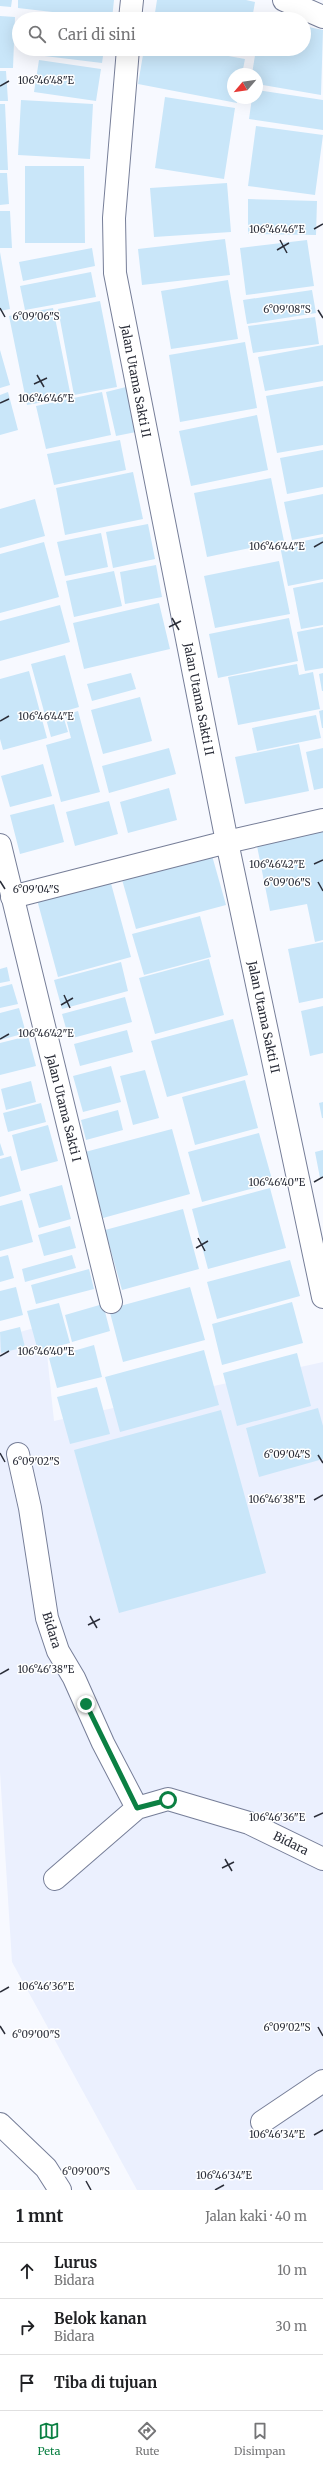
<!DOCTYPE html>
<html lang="id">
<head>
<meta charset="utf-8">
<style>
	body { margin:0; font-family:Merriweather,serif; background:#f6f6f6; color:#202124 }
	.compass { position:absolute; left:227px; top:68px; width:36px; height:36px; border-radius:50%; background:#fff; box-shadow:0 4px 16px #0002; rotate:241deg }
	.stop { position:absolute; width:12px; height:12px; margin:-9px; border:3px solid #0b8043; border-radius:50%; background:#fff }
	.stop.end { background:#0b8043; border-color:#fff; box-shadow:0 1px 4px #0008 }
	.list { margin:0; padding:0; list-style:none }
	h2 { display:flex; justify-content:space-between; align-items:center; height:52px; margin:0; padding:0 16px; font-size:17px }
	h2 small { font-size:13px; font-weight:400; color:#757577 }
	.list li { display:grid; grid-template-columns:26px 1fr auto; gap:12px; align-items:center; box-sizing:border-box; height:56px; padding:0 16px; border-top:1px solid #e0e0e0 }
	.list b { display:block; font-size:15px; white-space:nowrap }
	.list p { margin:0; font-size:13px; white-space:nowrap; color:#757577 }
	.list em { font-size:13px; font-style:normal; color:#757577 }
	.icon { flex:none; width:22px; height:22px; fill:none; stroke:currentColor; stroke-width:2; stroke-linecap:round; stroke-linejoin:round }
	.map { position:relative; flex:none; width:323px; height:2190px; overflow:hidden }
	.search { position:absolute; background:#fff; box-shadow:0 4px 16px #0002; left:12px; right:12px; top:12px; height:44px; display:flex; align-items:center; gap:10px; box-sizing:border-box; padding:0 14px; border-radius:22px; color:#757577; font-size:15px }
	.sheet { height:220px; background:#fff }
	nav { display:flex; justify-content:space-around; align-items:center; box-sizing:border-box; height:56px; border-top:1px solid #e0e0e0; background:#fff; font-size:11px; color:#757577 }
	nav a { display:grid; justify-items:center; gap:2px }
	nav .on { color:#0b8043 }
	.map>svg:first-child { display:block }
	.built { fill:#ebf0fe }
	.building { fill:#c9e6f9 }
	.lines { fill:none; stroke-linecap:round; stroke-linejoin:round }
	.minor-casing { stroke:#767e98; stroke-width:24 }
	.minor { stroke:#fff; stroke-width:22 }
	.route { stroke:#0b8043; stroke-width:5 }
	.ticks { fill:none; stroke:#2b2e39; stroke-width:1.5 }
	.labels { text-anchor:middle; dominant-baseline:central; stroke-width:3; stroke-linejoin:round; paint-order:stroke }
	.street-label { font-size:12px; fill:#2b2e39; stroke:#fff }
	.ticks-label { font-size:10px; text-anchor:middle; fill:#2b2e39; stroke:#fff; stroke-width:3; stroke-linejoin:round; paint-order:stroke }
</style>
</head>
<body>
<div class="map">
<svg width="323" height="2190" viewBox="0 0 323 2190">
	<rect width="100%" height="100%" fill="#f7f9ff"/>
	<!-- built -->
	<path class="built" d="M44 1325 54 1421 323 1362V2190H137L12 1962 0 1772V1338Z"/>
	<!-- building -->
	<path class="building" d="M0 0H12L11 7 0 6Z
		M18 0H114L112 19 18 8Z
		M157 0H246L255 2 252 19H154Z
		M33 15 57 18V19H33Z
		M0 16 15 17 13 68H0Z
		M304 26 323 30 321 95 257 84V74H252L256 49H304Z
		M29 49H104L102 63 28 54Z
		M144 49H190L245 59 242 74H233V98H237V103L138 84Z
		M216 49H246L245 55Z
		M39 60 101 69 96 101 34 92Z
		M0 71H6L8 101H0Z
		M257 90 323 100V130L249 119 252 98H257Z
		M165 97 235 108 224 179 155 168Z
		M21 100 93 104 90 159 18 155Z
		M0 104H5L8 170H0Z
		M256 126 323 135 315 195 248 186Z
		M25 166H84L85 243H25Z
		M0 173H7L9 204 0 205Z
		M227 183 231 232 154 237 150 188Z
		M248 199 317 201 316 235 248 234Z
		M0 211H10L12 248H0Z
		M225 239 230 275 142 285 138 249Z
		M307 240 314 286 246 295 240 248Z
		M92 248 95 266 23 281 19 262Z
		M0 252 10 309 0 311Z
		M91 272 96 297 25 310 20 286Z
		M228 280 238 339 171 349 161 291Z
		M312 290 316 313 247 324 243 300Z
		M100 301 117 387 74 395 58 309Z
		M53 308 71 397 27 405 9 316Z
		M315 317 319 344 253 353 248 326Z
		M245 342 257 408 180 422 169 355Z
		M323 345V381L265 391 258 357Z
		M0 350 10 385 0 388Z
		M323 386V445L277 453 266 396Z
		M126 387 136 432 116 436 106 392Z
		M8 392 18 430 0 435V395Z
		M102 392 111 435 46 449 36 406Z
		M257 415 268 470 191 486 179 431Z
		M120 440 126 470 54 485 47 454Z
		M323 450V487L287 494 280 458Z
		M133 472 143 519 65 535 56 488Z
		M271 478 284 541 207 557 194 493Z
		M323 494V534L292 540 284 502Z
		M35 499 45 536 0 548V509Z
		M148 524 155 559 113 568 106 532Z
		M101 533 108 567 65 576 57 542Z
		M323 537V579L288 586 280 546Z
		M44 542 59 597 0 613V554Z
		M279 561 290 614 215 628 204 576Z
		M156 565 162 597 125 604 120 572Z
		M114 571 122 606 74 617 66 581Z
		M323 582V625L301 629 293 588Z
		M159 603 170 649 84 669 73 623Z
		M60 605 70 642 0 661V621Z
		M289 618 298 661 218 678 209 634Z
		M323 627V668L305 671 297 632Z
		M65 655 79 707 62 712 68 732 51 737 31 664Z
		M297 664 299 675 313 672 320 709 238 725 228 677Z
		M29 671 47 738 3 750 0 739V679Z
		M131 673 136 689 92 701 87 684Z
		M323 673V691H322L319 674Z
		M140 697 152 741 103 754 91 710Z
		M323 710V728H322L319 711Z
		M78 711 100 792 61 802 46 745 71 738 65 715Z
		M316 715 321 738 257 751 252 728Z
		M299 744 309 791 245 804 235 757Z
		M169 748 176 774 109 793 102 766Z
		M323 748V788L314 790 306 752Z
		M43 764 52 796 10 807 1 776Z
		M169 788 177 820 128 833 120 802Z
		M109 801 118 834 75 846 66 812Z
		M54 804 64 842 20 854 10 815Z
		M323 828V940L315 942 307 904 270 911 256 841Z
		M211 852 226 905 136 929 121 876Z
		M109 876 131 957 58 977 36 896Z
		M200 916 211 957 144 975 132 934Z
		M323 942V998L299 1003 288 949Z
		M209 959 224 1015 155 1034 139 978Z
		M121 962 128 991 62 1009 54 980Z
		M7 967 10 981 0 983V969Z
		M12 984 18 1004 0 1008V987Z
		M125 997 132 1022 69 1039 62 1014Z
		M323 1006V1053L310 1056 301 1011Z
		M19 1008 26 1033 0 1040V1013Z
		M233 1019 248 1075 167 1097 151 1041Z
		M127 1030 133 1052 80 1066 74 1044Z
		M28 1036 36 1066 0 1075V1043Z
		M111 1066 121 1102 83 1112 73 1076Z
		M145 1070 159 1118 133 1125 120 1076Z
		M245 1080 258 1128 195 1145 182 1097Z
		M31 1081 36 1102 6 1110 1 1089Z
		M323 1102V1118H322L319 1103Z
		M41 1103 46 1122 8 1132 3 1113Z
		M118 1110 123 1130 86 1140 81 1120Z
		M48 1125 58 1161 21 1171 12 1135Z
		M172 1129 190 1194 103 1218 85 1152Z
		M259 1133 273 1183 202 1202 188 1152Z
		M0 1143 4 1155 0 1156Z
		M323 1150V1177L320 1178 315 1152Z
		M11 1156 21 1191 0 1197V1159Z
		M62 1185 71 1219 39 1228 29 1194Z
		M270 1188 286 1248 208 1269 192 1209Z
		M22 1200 33 1242 0 1251V1206Z
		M183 1209 199 1269 122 1290 105 1230Z
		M70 1226 76 1248 44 1256 38 1235Z
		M8 1255 14 1278 0 1282V1257Z
		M72 1255 76 1268 25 1282 22 1269Z
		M290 1260 300 1296 217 1319 207 1282Z
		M89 1269 94 1289 36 1304 31 1285Z
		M16 1287 23 1315 0 1321V1291Z
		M190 1287 205 1340 123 1362 109 1309Z
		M292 1302 303 1343 222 1365 212 1324Z
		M59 1303 70 1343 38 1351 27 1311Z
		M103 1304 110 1331 72 1342 65 1315Z
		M20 1327 25 1347 1 1353 0 1332Z
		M94 1345 102 1377 57 1388 49 1358Z
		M204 1350 219 1405 120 1432 105 1377Z
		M297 1353 311 1406 237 1426 223 1373Z
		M97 1387 110 1434 70 1444 57 1397Z
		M318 1408 323 1426V1459L259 1477 246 1428Z
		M221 1410 266 1573 119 1613 74 1450Z"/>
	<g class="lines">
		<!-- minor casing -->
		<g class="minor-casing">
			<path id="minor" d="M284 0 323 17
				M130 19 132 0
				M128 49 114 218 115 273 227 842 323 1297
				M0 845 111 1302
				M12 897 227 842 323 820
				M18 1454 30 1508 47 1618 58 1651 74 1678 103 1743 137 1808 168 1799 249 1823 323 1859
				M55 1879 137 1808
				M262 2122 323 2081
				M0 2124 46 2168 60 2190"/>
		</g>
		<!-- minor -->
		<use href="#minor" class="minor"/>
	</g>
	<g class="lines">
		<!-- route -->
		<path class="route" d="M86 1704 137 1808 168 1800"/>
	</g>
	<!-- ticks -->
	<path class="ticks" d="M0 86 9 81M314 229 323 224M280 240 287 253M277 250 289 243M0 308 5 317M318 310 323 318M37 375 44 387M34 384 47 378M0 403 9 399M314 547 323 542M172 618 179 630M169 627 181 621M0 721 9 716M314 864 323 860M0 881 5 889M318 882 323 891M64 995 70 1008M61 1005 73 998M0 1039 9 1034M314 1182 323 1177M198 1238 205 1251M196 1248 208 1241M0 1356 9 1351M0 1453 5 1462M318 1455 323 1463M314 1500 323 1495M90 1616 97 1628M88 1625 100 1619M0 1674 9 1669M314 1817 323 1813M225 1859 232 1871M222 1868 234 1862M0 1992 9 1987M0 2026 5 2034M318 2027 323 2036M314 2135 323 2130M86 2181 91 2190M215 2190 224 2185"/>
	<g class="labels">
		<!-- street labels -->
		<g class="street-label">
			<text transform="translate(136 381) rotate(79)">Jalan Utama Sakti II</text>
			<text transform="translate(199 699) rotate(79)">Jalan Utama Sakti II</text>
			<text transform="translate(264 1017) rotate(78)">Jalan Utama Sakti II</text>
			<text transform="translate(64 1108) rotate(76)">Jalan Utama Sakti I</text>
			<text transform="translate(52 1630) rotate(73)">Bidara</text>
			<text transform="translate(291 1843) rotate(26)">Bidara</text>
		</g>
	</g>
	<g class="ticks-label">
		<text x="46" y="84">106°46'48"E</text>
		<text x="277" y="233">106°46'46"E</text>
		<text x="287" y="313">6°09'08"S</text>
		<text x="36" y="320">6°09'06"S</text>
		<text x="46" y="402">106°46'46"E</text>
		<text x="277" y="550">106°46'44"E</text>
		<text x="46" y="720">106°46'44"E</text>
		<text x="277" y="868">106°46'42"E</text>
		<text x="287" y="886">6°09'06"S</text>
		<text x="36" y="893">6°09'04"S</text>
		<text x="46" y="1037">106°46'42"E</text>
		<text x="277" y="1186">106°46'40"E</text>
		<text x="46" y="1355">106°46'40"E</text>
		<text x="287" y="1458">6°09'04"S</text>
		<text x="36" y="1465">6°09'02"S</text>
		<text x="277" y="1503">106°46'38"E</text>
		<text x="46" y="1673">106°46'38"E</text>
		<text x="277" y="1821">106°46'36"E</text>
		<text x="46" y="1990">106°46'36"E</text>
		<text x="287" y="2031">6°09'02"S</text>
		<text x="36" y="2038">6°09'00"S</text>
		<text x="277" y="2138">106°46'34"E</text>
		<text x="86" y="2175">6°09'00"S</text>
		<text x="224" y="2179">106°46'34"E</text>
	</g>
</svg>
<svg class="compass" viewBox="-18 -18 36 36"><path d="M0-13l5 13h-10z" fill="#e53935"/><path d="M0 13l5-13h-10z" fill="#757577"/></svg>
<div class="stop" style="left:168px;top:1800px"></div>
<div class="stop end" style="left:86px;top:1704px"></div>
<div class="search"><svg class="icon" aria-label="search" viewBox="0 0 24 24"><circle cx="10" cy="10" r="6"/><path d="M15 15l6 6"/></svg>Cari di sini</div>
</div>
<section class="sheet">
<h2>1 mnt<small>Jalan kaki · 40 m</small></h2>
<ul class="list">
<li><svg class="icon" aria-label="ahead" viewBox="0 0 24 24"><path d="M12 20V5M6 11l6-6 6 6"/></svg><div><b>Lurus</b><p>Bidara</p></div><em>10 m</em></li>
<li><svg class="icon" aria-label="right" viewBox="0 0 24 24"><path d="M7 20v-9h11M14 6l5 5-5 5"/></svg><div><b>Belok kanan</b><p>Bidara</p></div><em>30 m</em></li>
<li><svg class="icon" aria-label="arrive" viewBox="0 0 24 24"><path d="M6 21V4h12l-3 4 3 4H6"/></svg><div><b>Tiba di tujuan</b></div></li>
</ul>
</section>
<nav>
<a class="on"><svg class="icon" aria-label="map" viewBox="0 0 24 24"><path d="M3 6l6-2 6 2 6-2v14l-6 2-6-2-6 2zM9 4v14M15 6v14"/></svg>Peta</a>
<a><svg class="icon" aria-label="directions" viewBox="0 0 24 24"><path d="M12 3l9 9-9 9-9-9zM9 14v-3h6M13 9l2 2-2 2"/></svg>Rute</a>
<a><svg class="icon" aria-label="saved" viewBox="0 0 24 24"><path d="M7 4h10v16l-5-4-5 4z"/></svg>Disimpan</a>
</nav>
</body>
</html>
